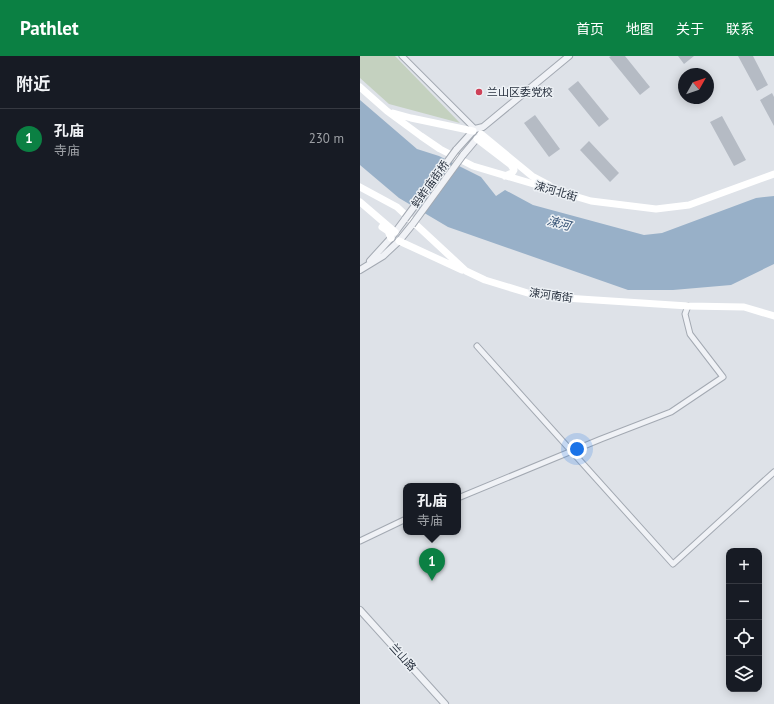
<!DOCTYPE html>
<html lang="zh">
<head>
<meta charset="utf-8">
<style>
	body { margin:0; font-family:"PT Sans","Noto Sans SC",sans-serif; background:#242831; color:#f1f3f6 }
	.controls { position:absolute; right:12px; bottom:12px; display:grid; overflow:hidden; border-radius:8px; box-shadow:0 2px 10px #0003 }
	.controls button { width:36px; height:36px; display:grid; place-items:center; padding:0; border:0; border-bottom:1px solid #363941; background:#171b24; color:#f1f3f6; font:20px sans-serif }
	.compass { position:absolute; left:318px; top:12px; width:36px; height:36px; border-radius:50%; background:#171b24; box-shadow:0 2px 10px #0003; rotate:50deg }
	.you { position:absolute; left:217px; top:393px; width:14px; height:14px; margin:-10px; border:3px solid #fff; border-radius:50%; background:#1a73e8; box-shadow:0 0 0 6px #1a73e833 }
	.badge { display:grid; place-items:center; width:26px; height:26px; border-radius:50%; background:#0b8043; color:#fff; font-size:13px; font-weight:700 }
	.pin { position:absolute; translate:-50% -33px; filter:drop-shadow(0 1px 2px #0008) }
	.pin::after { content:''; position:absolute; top:21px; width:14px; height:12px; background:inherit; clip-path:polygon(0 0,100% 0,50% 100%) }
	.popup { position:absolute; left:43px; top:427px; width:58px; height:52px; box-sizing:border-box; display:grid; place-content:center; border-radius:8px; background:#171b24; filter:drop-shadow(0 1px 3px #0005); font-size:13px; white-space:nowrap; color:#9ea1a6 }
	.popup b { font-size:15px; color:#f1f3f6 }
	.popup::after { content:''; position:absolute; left:50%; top:100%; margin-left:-8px; border:8px solid transparent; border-top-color:#171b24 }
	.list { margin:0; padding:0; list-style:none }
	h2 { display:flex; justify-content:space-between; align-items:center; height:52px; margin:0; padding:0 16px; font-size:17px }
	h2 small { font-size:13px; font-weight:400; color:#9ea1a6 }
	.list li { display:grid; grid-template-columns:26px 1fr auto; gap:12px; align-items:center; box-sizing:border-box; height:60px; padding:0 16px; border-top:1px solid #363941 }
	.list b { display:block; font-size:15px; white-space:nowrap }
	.list p { margin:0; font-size:13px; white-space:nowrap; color:#9ea1a6 }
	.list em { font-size:13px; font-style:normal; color:#9ea1a6 }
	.icon { flex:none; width:22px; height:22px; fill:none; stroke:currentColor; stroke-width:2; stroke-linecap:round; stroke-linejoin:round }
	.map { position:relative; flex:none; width:414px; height:648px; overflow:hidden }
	header { display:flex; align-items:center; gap:24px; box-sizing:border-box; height:56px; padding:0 20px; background:#0b8043; color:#fff }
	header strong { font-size:19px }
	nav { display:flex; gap:22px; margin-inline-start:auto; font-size:14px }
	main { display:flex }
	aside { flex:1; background:#171b24 }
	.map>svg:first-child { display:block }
	.green { fill:#c4d1bf }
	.water { fill:#98b0c8 }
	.building { fill:#b5bbc4 }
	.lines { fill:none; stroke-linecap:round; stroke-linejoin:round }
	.minor-casing { stroke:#a3a9b2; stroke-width:7 }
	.tertiary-casing { stroke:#a3a9b2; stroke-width:8 }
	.minor { stroke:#f0f2f6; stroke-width:5 }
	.tertiary { stroke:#f0f2f6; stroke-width:6 }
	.secondary { stroke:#fff; stroke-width:7 }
	.tertiary-bridge-casing { stroke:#a3a9b2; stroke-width:8; stroke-linecap:butt }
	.tertiary-bridge { stroke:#f0f2f6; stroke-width:6 }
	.poi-dot { fill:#ce4158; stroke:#edf1f5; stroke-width:1.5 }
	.labels { text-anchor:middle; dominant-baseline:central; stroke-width:3; stroke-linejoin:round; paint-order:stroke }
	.poi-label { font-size:11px; fill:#27303e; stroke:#edf1f5; text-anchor:start }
	.street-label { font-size:11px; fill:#27303e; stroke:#edf1f5 }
	.water-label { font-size:12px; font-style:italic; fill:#314f72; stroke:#edf1f5 }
</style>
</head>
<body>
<header>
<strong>Pathlet</strong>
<nav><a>首页</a><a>地图</a><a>关于</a><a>联系</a></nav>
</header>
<main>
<aside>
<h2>附近<small></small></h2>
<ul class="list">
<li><span class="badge">1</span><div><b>孔庙</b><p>寺庙</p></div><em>230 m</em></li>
</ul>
</aside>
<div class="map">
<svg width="414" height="648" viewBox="0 0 414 648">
	<rect width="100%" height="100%" fill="#dee2e8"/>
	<!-- green -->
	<path class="green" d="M0 0H35L100 67 29 48 0 22Z"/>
	<!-- water -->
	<path class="water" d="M0 44 57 93 79 100 121 121 136 140 145 134 173 149 284 179 302 177 396 142 414 140V208L371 229 313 234H268L88 171 39 142 0 109Z"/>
	<!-- building -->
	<path class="building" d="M251 0H265L290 31 280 39 249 1Z
		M318 0H334L324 8Z
		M378 0H393L408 29 397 35Z
		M218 25 249 63 239 71 208 33Z
		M412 37 414 41V70L400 44Z
		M175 59 200 93 189 101 164 67Z
		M362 60 386 104 374 110 350 66Z
		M229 85 259 117 250 126 220 94Z"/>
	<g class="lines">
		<!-- minor casing -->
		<g class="minor-casing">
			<path id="minor" d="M42 0 115 73
				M117 290 313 508 414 416
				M98 442 241 383 311 356 363 321 330 278 325 258 328 250
				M0 485 46 463"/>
		</g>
		<!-- tertiary casing -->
		<g class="tertiary-casing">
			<path id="tertiary" d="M96 94 115 73 123 71 209 0
				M103 99 119 80
				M10 205 31 182 45 163
				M0 214 23 200 39 185 52 169
				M0 554 85 648"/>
		</g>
		<!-- minor -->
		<use href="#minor" class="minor"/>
		<!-- tertiary -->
		<use href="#tertiary" class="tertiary"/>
		<!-- secondary -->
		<path class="secondary" d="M0 31 27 55 61 80 80 93 113 110 231 145 296 153 329 149 414 118
			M33 57 51 62 113 75
			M121 78 172 120 189 129
			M117 83 151 109 154 114 152 117 145 120
			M0 131 37 151 106 215 125 224 171 238 205 242 328 250 384 251 414 260
			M0 146 35 176
			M22 171 28 175 31 182
			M39 185 102 214"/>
		<!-- tertiary-bridge casing -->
		<g class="tertiary-bridge-casing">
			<path id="tertiary-bridge" d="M45 163 96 94
				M52 169 103 99"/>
		</g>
		<!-- tertiary-bridge -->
		<use href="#tertiary-bridge" class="tertiary-bridge"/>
	</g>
	<!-- markers -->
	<circle class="poi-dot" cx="119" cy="36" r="4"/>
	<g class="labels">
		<!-- poi labels -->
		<g class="poi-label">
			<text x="127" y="36">兰山区委党校</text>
		</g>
		<!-- street labels -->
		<g class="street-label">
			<text transform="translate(70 128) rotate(-54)">蚂蚱庙街桥</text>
			<text transform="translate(196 135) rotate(16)">涑河北街</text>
			<text transform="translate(191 239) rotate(8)">涑河南街</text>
			<text transform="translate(43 601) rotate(48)">兰山路</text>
		</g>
		<!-- water labels -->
		<g class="water-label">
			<text transform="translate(199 167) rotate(15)">涑河</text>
		</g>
	</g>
</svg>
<div class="controls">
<button>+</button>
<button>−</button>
<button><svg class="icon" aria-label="locate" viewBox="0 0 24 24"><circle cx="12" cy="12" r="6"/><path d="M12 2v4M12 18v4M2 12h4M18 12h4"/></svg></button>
<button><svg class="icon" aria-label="layers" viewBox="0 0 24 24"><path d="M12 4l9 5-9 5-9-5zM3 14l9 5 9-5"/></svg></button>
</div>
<svg class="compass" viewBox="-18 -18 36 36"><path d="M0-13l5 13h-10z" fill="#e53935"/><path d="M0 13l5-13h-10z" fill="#9ea1a6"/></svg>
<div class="you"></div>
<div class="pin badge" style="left:72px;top:525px">1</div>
<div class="popup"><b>孔庙</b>寺庙</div>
</div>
</main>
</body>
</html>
